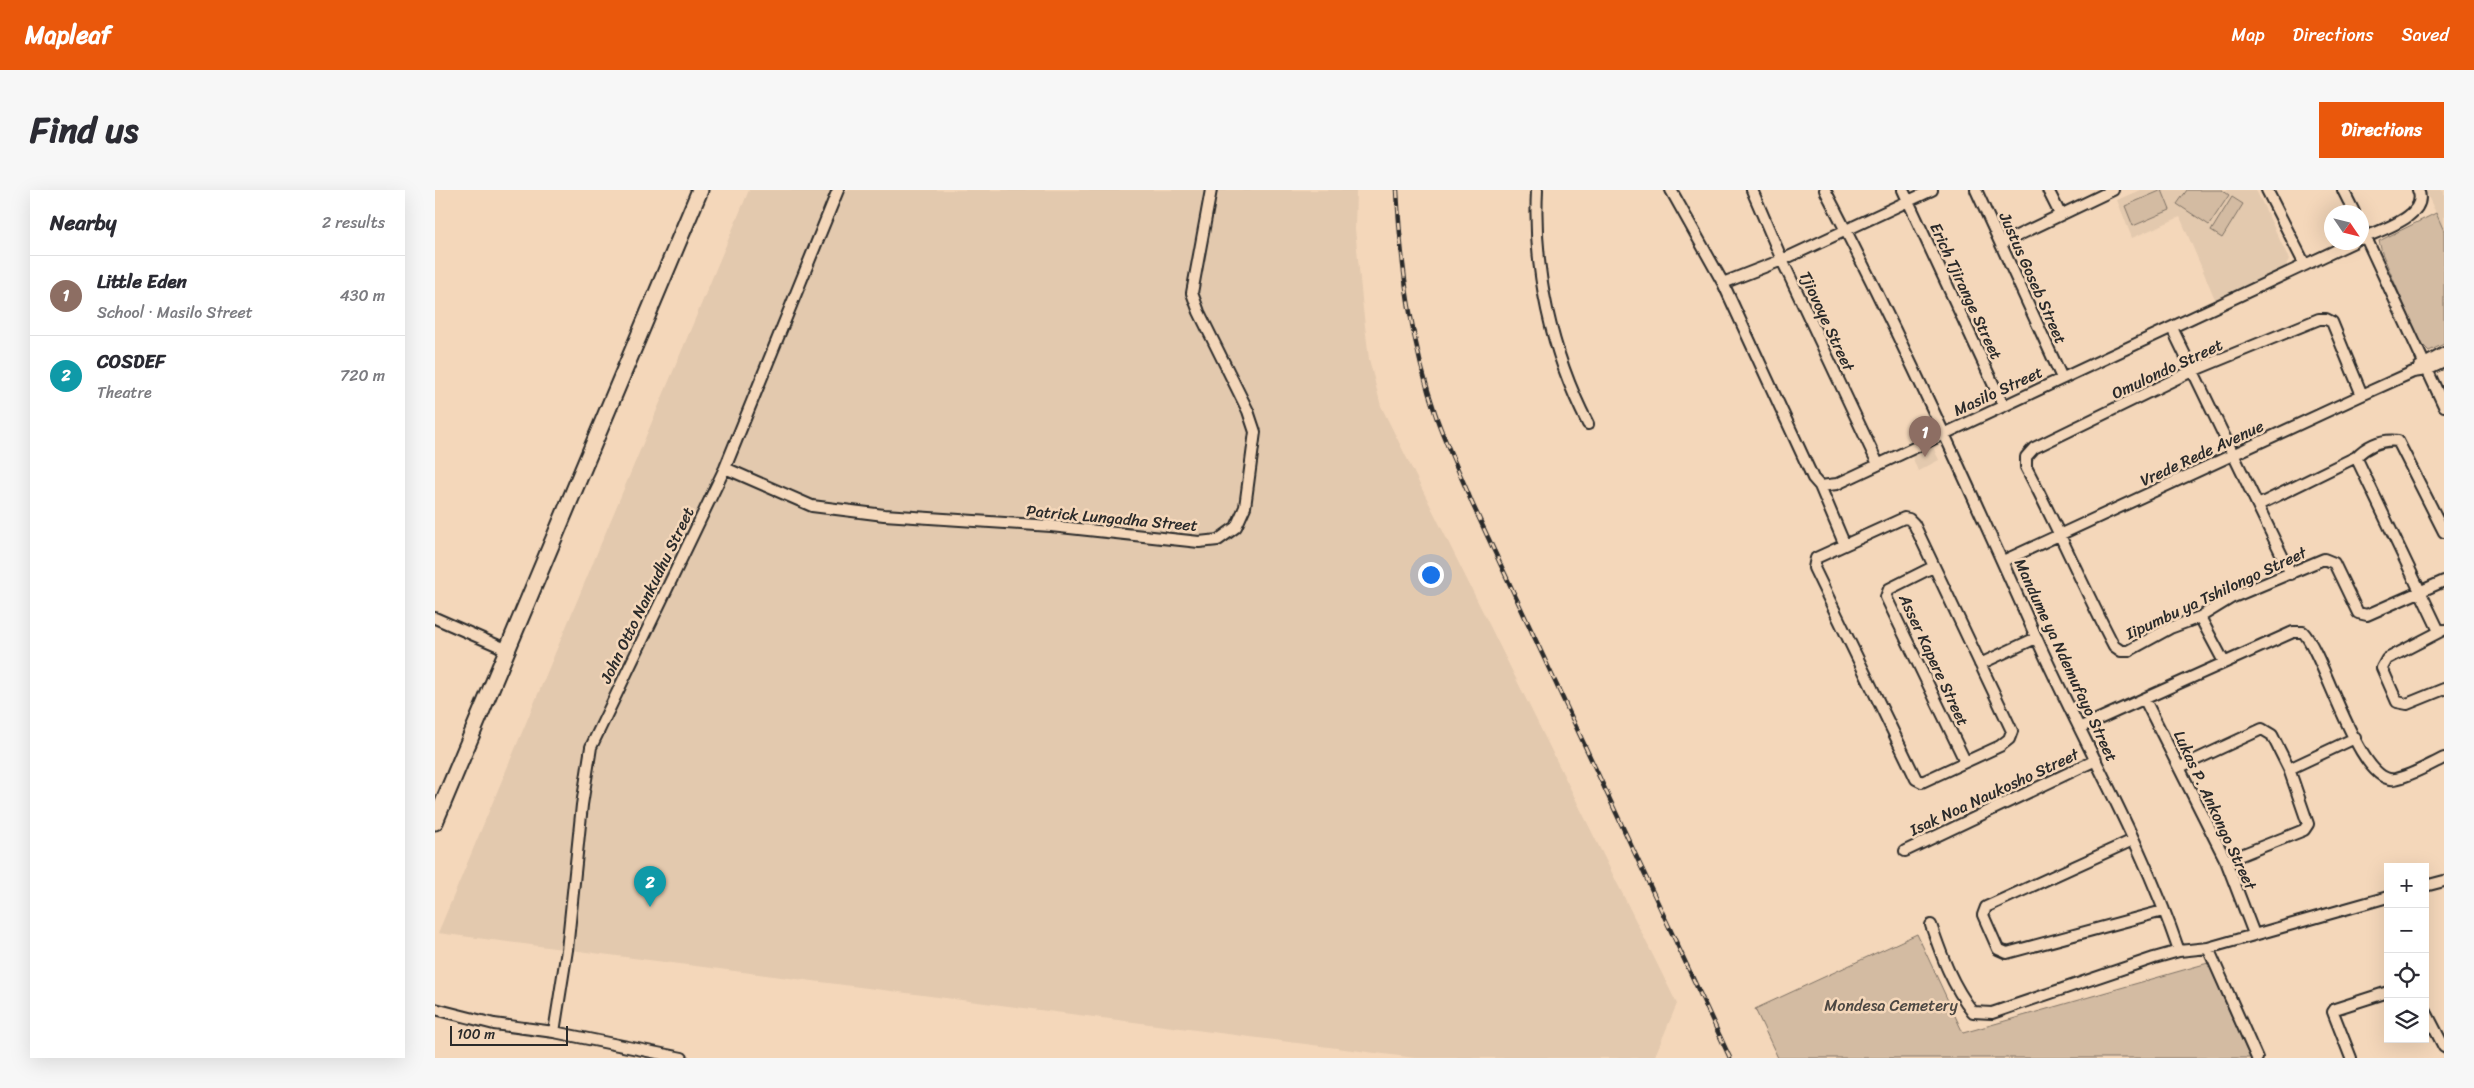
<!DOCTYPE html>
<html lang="en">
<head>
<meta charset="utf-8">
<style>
	body { margin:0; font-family:Sriracha,sans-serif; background:#f7f7f7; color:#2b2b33 }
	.controls { position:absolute; right:15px; bottom:15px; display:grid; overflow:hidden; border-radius:0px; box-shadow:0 5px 20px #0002 }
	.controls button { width:45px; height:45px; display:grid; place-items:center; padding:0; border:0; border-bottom:1px solid #e1e1e2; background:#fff; color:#2b2b33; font:25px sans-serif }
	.compass { position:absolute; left:1889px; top:15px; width:45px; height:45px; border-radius:50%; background:#fff; box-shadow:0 5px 20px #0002; rotate:125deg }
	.scale { position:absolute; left:15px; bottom:12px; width:118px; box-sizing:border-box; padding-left:5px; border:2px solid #2b2b2b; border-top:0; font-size:14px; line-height:18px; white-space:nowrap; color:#2b2b2b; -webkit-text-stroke:4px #f4d7ba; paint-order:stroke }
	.you { position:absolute; left:995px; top:384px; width:18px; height:18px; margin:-12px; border:4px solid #fff; border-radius:50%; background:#1a73e8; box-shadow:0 0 0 8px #1a73e833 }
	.badge { display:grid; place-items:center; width:32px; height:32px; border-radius:50%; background:#ea580c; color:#fff; font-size:16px; font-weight:700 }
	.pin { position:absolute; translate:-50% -41px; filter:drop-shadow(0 1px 2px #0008) }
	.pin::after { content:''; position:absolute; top:26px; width:18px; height:15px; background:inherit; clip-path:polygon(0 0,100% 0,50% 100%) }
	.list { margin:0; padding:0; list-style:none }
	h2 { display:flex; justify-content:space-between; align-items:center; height:65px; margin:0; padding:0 20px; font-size:21px }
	h2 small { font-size:16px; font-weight:400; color:#7c7c81 }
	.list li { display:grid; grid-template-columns:32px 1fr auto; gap:15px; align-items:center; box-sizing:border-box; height:80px; padding:0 20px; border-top:1px solid #e1e1e2 }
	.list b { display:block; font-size:19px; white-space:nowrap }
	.list p { margin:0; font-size:16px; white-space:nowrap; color:#7c7c81 }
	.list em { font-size:16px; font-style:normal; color:#7c7c81 }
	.icon { flex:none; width:28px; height:28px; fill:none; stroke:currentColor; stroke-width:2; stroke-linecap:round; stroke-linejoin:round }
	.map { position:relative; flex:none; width:2009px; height:868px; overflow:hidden; border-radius:0px }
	header { display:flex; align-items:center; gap:30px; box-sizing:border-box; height:70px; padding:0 25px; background:#ea580c; color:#fff }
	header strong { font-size:24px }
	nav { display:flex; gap:28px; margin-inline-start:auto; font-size:18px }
	.intro { display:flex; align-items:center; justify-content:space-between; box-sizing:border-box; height:120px; padding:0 30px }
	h1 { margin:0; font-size:35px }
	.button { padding:12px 22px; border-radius:0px; background:#ea580c; color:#fff; font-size:18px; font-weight:700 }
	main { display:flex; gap:30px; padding:0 30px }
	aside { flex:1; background:#fff; border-radius:0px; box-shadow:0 5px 20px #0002 }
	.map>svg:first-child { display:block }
	.built { fill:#e3c9ae }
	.green { fill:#d3bba2; stroke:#7f7366 }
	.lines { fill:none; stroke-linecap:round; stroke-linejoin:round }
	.minor-casing { stroke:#2b2b2b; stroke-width:14 }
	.highway-casing { stroke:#2b2b2b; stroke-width:19 }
	.minor { stroke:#f4d7ba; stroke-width:10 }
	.highway { stroke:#f4d7ba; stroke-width:15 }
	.rail-casing { stroke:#2b2b2b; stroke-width:4.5 }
	.rail { stroke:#f4d7ba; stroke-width:2.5; stroke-dasharray:8; stroke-linecap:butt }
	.labels { text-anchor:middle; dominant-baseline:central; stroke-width:5; stroke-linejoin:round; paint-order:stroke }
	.street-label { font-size:16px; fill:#2b2b2b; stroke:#f4d7ba }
	.park-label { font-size:16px; fill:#4d4843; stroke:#f4d7ba }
</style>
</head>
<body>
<header>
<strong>Mapleaf</strong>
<nav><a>Map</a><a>Directions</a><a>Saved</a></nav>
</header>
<div class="intro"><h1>Find us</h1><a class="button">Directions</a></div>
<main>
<aside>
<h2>Nearby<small>2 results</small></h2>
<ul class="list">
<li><span class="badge" style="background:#8d6e63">1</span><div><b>Little Eden</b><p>School · Masilo Street</p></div><em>430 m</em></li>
<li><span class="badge" style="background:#0f9aa8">2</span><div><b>COSDEF</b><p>Theatre</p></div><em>720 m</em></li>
</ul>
</aside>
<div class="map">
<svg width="2009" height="868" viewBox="0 0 2009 868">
	<rect width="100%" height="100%" fill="#f4d7ba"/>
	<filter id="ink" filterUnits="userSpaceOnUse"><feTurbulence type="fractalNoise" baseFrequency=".02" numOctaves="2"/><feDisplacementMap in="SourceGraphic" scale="10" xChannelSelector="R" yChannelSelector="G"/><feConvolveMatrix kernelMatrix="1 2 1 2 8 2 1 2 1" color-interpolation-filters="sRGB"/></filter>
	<g filter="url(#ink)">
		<!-- built -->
		<path class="built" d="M314 0H921L920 39 928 119 934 169 946 216 1242 814 1219 868H980L3 743Z
			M1705 0H1821L1854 69 1850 77 1780 109 1745 27 1697 48 1682 10Z
			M1990 0H2009V41L2001 23Z
			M1497 255 1504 270 1483 281 1476 264Z"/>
		<!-- green -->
		<path class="green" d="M1727 0 1735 20 1698 36 1690 16Z
			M1752 0H1787L1794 5 1774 35 1742 14Z
			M1797 7 1808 14 1787 48 1776 41Z
			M2001 23 2009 41V154L1994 161 1985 152 1947 63 1944 51Z
			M1482 744 1528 843 1773 773 1815 868H1343L1320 819Z"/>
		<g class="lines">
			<!-- minor casing -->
			<g class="minor-casing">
				<path id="minor" d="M1102 0C1098 80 1116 162 1153 234
					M1236 0 1288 93 1378 288 1385 296 1402 294 1919 52
					M1317 0 1347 70 1443 274
					M1390 0C1466 146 1534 297 1601 447 1648 552 1707 652 1744 761
					M1468 0 1568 215
					M1541 0 1627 188
					M1613 0 1625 24
					M1832 0 1870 75
					M1908 0 1919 22
					M1926 37 2009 216
					M1926 49C1945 40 1995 26 1983 0
					M1567 53 1678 0
					M1288 93 1347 70 1497 0
					M1737 138 1856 384
					M1984 177 2009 163
					M1927 205 1897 132 1891 129H1884L1757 181 1599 258 1591 267V277C1622 336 1648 397 1679 456L1686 461H1693L1735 438 1765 427 1796 408 1889 369 1899 373 1923 423 1932 425 2009 391
					M1921 267 2004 441
					M290 278 377 316 449 325 616 336 764 352 783 350 801 337 810 317 820 242 813 221 764 122 757 103 776 0
					M1385 296 1409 353
					M1823 315 1921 267C1933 255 1947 249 1963 251L2009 342
					M1469 328 1474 329 1479 334 1577 541 1574 549 1565 556 1487 592 1481 589 1379 378 1381 368Z
					M1568 371 1927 205 1978 182 1992 180 2009 172
					M1498 377 1454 399 1451 407 1530 571
					M1765 427 1789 472
					M0 428 73 460
					M2008 440 1952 469 1947 478 1962 512 1972 514 2009 499
					M1545 474 1601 448
					M1710 510 1791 671 1819 744
					M1646 537 1858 442H1868C1890 465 1924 596 1960 589 1976 586 1994 575 2009 568
					M1745 577 1827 539 1837 545 1854 579 1873 634 1869 640 1791 671
					M1854 579 1920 548
					M1698 650 1551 717 1548 725 1563 759 1572 763 1728 721
					M1470 661 1661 570
					M1990 696 2009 691
					M1496 735C1507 767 1517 795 1538 822L1557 823 1719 768 1744 761 1773 758 1953 707
					M1773 758 1822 868
					M0 819 59 834 119 842 247 868
					M1990 820 2009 857
					M119 842 132 760 147 615 156 557 290 278 403 0
					M1916 868 1898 822 1900 819 1953 802"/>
			</g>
			<!-- highway casing -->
			<g class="highway-casing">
				<path id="highway" d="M0 632 265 0"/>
			</g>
			<!-- minor -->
			<use href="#minor" class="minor"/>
			<!-- highway -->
			<use href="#highway" class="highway"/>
			<!-- rail casing -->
			<g class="rail-casing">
				<path id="rail" d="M962 0C966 78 976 154 1002 229 1012 257 1026 285 1037 313L1295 868"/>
			</g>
			<!-- rail -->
			<use href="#rail" class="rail"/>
		</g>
	</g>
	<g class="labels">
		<!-- street labels -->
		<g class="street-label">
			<text transform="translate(1598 88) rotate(66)">Justus Goseb Street</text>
			<text transform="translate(1531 101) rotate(65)">Erich Tjirange Street</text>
			<text transform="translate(1392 131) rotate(65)">Tjiovoye Street</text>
			<text transform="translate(1732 179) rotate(-25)">Omulondo Street</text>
			<text transform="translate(1563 201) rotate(-25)">Masilo Street</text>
			<text transform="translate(1767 263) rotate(-25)">Vrede Rede Avenue</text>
			<text transform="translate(677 328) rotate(5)">Patrick Lungadha Street</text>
			<text transform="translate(1781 403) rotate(-25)">Iipumbu ya Tshilongo Street</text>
			<text transform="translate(212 405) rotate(-64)">John Otto Nankudhu Street</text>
			<text transform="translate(1499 470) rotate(65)">Asser Kapere Street</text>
			<text transform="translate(1631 470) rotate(65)">Mandume ya Ndemufayo Street</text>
			<text transform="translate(1559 602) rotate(-25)">Isak Noa Naukosho Street</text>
			<text transform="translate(1780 620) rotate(65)">Lukas P. Ankongo Street</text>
		</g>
		<!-- park labels -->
		<g class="park-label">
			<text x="1456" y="815">Mondesa Cemetery</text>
		</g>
	</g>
</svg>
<div class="controls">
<button>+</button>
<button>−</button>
<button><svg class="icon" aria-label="locate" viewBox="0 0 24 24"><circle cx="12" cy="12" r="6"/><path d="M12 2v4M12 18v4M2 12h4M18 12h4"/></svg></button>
<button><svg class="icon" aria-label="layers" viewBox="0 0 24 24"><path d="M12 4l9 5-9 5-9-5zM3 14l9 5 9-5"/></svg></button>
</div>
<svg class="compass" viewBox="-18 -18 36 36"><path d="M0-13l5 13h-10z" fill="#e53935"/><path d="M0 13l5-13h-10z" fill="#7c7c81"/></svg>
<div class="scale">100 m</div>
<div class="you"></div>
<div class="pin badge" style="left:1490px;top:267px;background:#8d6e63">1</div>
<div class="pin badge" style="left:215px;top:717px;background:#0f9aa8">2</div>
</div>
</main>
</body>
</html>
